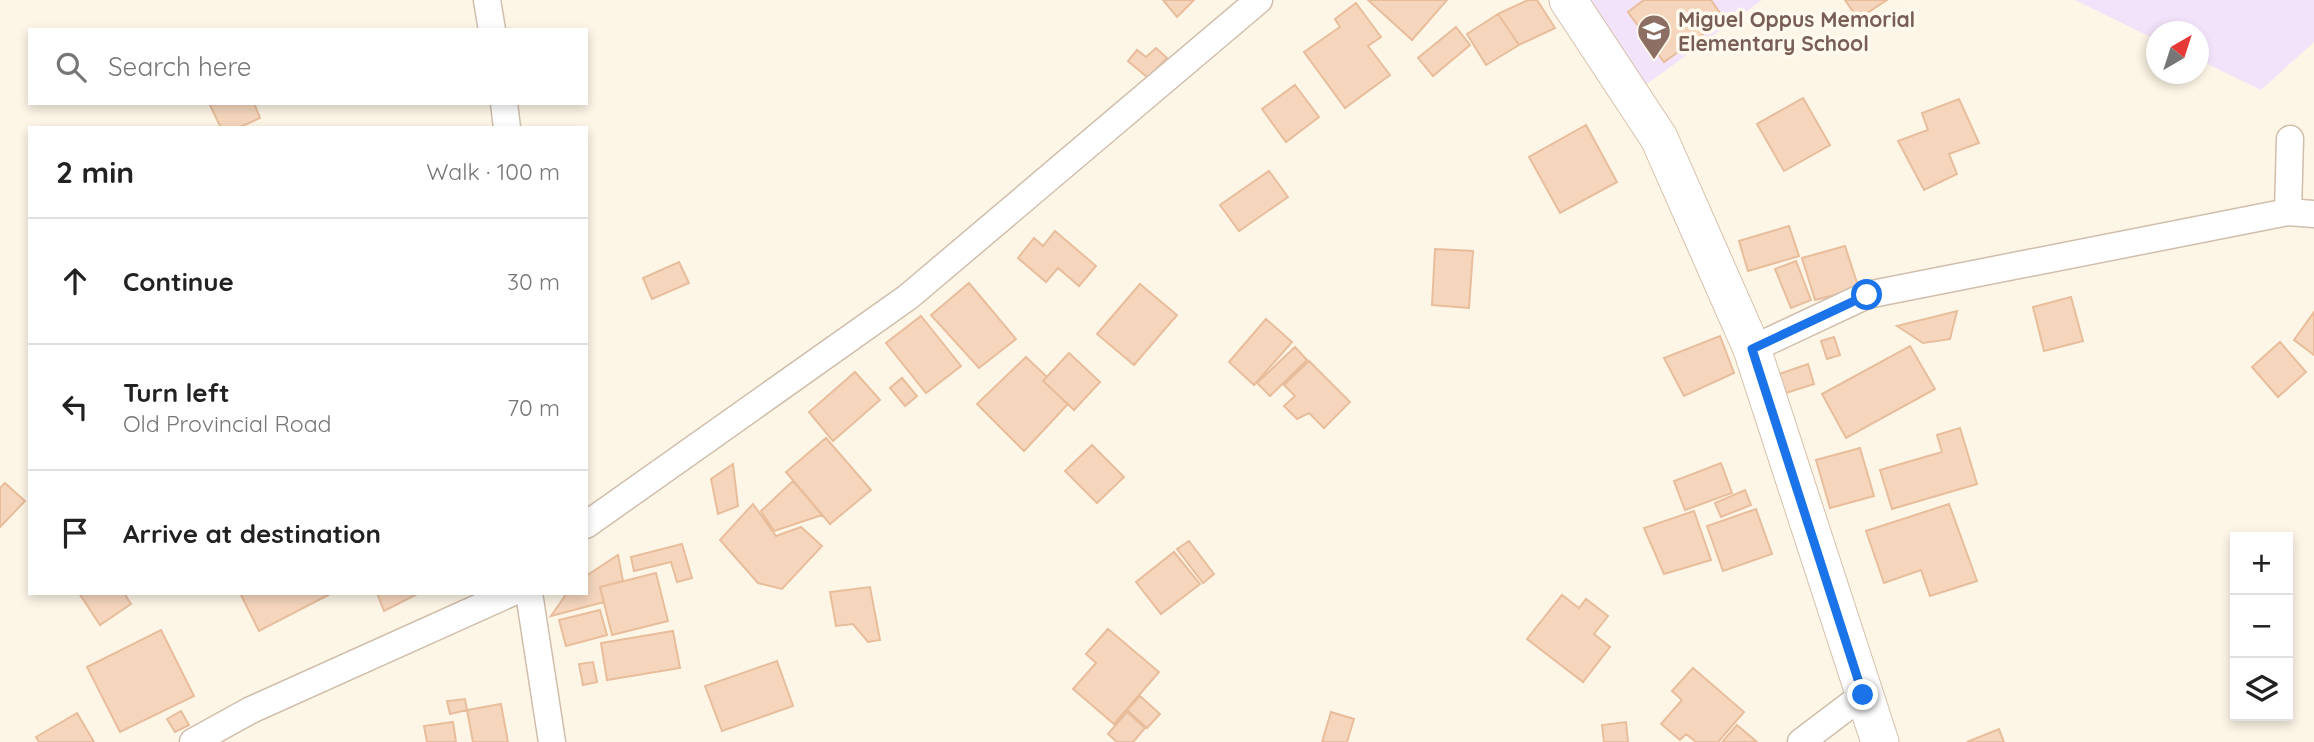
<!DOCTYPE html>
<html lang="en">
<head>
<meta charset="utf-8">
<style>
	body { margin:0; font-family:Quicksand,sans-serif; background:#f6f6f6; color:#222 }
	.controls { position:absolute; right:21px; bottom:21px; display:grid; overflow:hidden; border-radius:0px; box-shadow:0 4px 10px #0003 }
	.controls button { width:63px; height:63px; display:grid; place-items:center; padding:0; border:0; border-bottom:2px solid #e0e0e0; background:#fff; color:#222; font:35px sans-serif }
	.compass { position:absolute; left:2146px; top:21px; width:63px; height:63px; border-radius:50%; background:#fff; box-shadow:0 4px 10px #0003; rotate:39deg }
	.stop { position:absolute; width:21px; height:21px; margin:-16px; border:5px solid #1a73e8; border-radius:50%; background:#fff }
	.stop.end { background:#1a73e8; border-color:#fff; box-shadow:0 2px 7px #0008 }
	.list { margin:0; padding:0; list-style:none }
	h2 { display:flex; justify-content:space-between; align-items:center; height:91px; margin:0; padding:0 28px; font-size:30px }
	h2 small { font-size:23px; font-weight:400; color:#767676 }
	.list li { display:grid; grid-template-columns:46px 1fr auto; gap:21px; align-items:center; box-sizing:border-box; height:126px; padding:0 28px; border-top:2px solid #e0e0e0 }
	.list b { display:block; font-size:26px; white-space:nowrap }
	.list p { margin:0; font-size:23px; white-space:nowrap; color:#767676 }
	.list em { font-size:23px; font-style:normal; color:#767676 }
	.icon { flex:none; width:38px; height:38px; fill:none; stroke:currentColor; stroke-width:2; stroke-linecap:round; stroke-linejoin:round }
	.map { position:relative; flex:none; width:2314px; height:742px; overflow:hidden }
	.search { position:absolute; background:#fff; box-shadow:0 4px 10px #0003; left:28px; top:28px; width:560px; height:77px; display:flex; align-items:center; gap:18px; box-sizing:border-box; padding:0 24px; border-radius:0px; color:#767676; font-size:26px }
	.panel { position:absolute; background:#fff; box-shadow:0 4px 10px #0003; left:28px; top:126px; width:560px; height:469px; border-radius:0px }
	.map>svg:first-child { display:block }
	.education { fill:#f3e3fa }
	.building { fill:#f5d6bd; stroke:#e8bd9c; stroke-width:2 }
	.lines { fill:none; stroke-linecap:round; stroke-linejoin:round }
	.minor-casing { stroke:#d0beab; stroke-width:29 }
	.secondary-casing { stroke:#d6c0ab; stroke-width:39 }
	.minor { stroke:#fff; stroke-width:26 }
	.secondary { stroke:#fff; stroke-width:37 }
	.route { stroke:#1a73e8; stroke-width:9 }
	.labels { text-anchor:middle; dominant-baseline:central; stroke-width:7; stroke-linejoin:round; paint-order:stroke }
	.education-label { font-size:21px; font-weight:bold; fill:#785e54; stroke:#fff9ee; text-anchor:start }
</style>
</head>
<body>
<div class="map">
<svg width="2314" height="742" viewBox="0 0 2314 742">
	<rect width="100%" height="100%" fill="#fdf6e7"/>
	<!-- education -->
	<path class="education" d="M1582 0H1762L1647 84Z
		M2075 0H2314V42L2261 90 2199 60 2198 32H2156V40Z"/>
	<!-- building -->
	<path class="building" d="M1163 0H1194L1177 17Z
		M1368 0H1447L1412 40Z
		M1528 0H1537L1555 28 1519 45 1498 14Z
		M1644 0H1711L1724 19 1664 62 1628 12Z
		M1845 0H1887L1858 19Z
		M1356 3 1381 37 1368 46 1390 75 1345 108 1304 52 1340 27 1335 19Z
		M1498 14 1519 45 1486 65 1467 34Z
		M1456 27 1470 45 1433 76 1418 58Z
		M1156 48 1167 58 1148 78 1128 61 1137 50 1146 57Z
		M1295 85 1319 117 1286 142 1262 109Z
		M1803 98 1830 145 1784 171 1757 124Z
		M1959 99 1979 143 1949 154 1957 174 1924 190 1898 141 1928 130 1922 113Z
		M209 103H254L260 118 238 128H221Z
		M1586 125 1617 182 1560 213 1529 157Z
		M1269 171 1288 197 1239 231 1220 205Z
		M1789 226 1799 256 1748 271 1739 241Z
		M1055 231 1096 266 1079 286 1058 268 1046 282 1018 258 1034 238 1043 246Z
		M1845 246 1859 289 1815 300 1802 258Z
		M1435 249 1473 251 1469 308 1432 305Z
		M1796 261 1811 300 1791 308 1775 269Z
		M679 262 689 283 652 299 643 278Z
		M969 283 1016 339 979 368 931 315Z
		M1140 284 1177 315 1134 365 1097 334Z
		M2071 297 2083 341 2044 351 2033 307Z
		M1957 311 1950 339 1923 343 1897 326Z
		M2314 312V355L2294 340Z
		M921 316 961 366 926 393 886 343Z
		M1266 319 1292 342 1254 385 1229 362Z
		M1720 336 1734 373 1684 396 1664 358Z
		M1834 337 1840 355 1827 359 1821 341Z
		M2280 342 2306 372 2278 397 2252 367Z
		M1910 346 1935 389 1846 438 1822 394Z
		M1295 347 1307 360 1270 396 1257 383Z
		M1069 353 1100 382 1074 410 1043 381Z
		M1026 357 1047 377 1043 381 1068 404 1024 451 977 404Z
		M1309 361 1350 402 1324 428 1309 413 1297 419 1284 406 1295 396 1284 385Z
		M1808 364 1814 384 1786 393 1779 374Z
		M855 372 880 400 833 441 809 412Z
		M902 378 917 396 905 406 890 388Z
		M1960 428 1977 484 1892 509 1880 470 1942 452 1937 435Z
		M826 438 871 490 830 524 786 472Z
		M1092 445 1124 477 1097 503 1065 471Z
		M1860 448 1874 496 1830 508 1816 460Z
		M1721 463 1732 493 1685 510 1674 481Z
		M733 464 738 506 718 514 711 479Z
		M793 481 822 515 774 531 761 511Z
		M5 483 25 501 0 527V488Z
		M1745 490 1751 505 1721 517 1715 503Z
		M753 504 776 536 801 527 822 546 782 589 758 583 720 540Z
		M1949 504 1977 581 1930 596 1921 570 1884 583 1866 531Z
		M1756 509 1772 554 1723 571 1707 526Z
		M1694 511 1711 560 1664 574 1644 528Z
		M1189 541 1214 574 1203 583 1177 549Z
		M682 544 692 578 677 582 671 562 634 571 631 557Z
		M1174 552 1200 584 1161 614 1136 582Z
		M618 555 623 581 600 587 604 602 551 616 567 593H586V576Z
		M656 573 668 621 612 635 600 587Z
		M870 587 880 640 868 642 853 624 836 626 830 592Z
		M79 593H124L131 604 100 625Z
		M240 593H332L259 631Z
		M377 593H419L384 611Z
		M1562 595 1579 608 1586 599 1608 616 1594 634 1610 647 1583 682 1527 639Z
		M600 610 607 635 566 646 559 620Z
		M1108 629 1159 672 1114 724 1073 689 1096 663 1086 654Z
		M161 630 194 696 120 732 87 667Z
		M673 631 680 668 607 680 601 643Z
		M777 661 793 706 722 731 705 686Z
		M593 662 597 682 583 685 579 664Z
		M1693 668 1744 712 1718 742H1696L1686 734 1680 740 1661 724 1682 700 1672 691Z
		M1140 696 1160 714 1147 728 1127 710Z
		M465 699 467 710 450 714 447 701Z
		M501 704 508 742H473L467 710Z
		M181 711 189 725 175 732 167 719Z
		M1127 712 1145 728 1133 742H1117L1108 734Z
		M1331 712 1354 719 1347 742H1322Z
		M77 713 94 742H39L36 737Z
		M453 722 456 742H427L424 726Z
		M1626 722 1628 742H1604L1602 725Z
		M1737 725 1757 742H1722Z
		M1999 729 2004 742H1967Z"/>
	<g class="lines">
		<!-- minor casing -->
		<g class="minor-casing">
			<path id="minor" d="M487 0 492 30
				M504 103 507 128
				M2288 212 2290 139
				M1752 349 1867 295 2288 212 2314 214
				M586 525 908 297 1259 0
				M529 593 552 742
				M193 742 251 710 511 593
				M1801 742 1863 695"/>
		</g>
		<!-- secondary casing -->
		<g class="secondary-casing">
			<path id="secondary" d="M1568 0 1659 138 1752 349 1880 742"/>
		</g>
		<!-- minor -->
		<use href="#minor" class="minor"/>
		<!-- secondary -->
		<use href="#secondary" class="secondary"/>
	</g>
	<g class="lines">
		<!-- route -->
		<path class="route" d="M1863 695 1752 349 1867 295"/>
	</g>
	<!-- icons -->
	<defs>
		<g id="school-pin" transform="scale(1.75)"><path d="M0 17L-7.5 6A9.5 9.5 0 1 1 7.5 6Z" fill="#8d6e63" stroke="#fff9ee"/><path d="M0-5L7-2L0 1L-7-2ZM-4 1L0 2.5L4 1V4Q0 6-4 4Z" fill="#fff"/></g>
	</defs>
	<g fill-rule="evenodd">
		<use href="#school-pin" x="1654" y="31"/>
	</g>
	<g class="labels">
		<!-- education labels -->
		<g class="education-label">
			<text x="1678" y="19">Miguel Oppus Memorial<tspan x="1678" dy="24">Elementary School</tspan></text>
		</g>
	</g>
</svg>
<div class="controls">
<button>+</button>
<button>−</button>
<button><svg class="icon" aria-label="layers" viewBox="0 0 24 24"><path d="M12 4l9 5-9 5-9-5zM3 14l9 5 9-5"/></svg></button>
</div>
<svg class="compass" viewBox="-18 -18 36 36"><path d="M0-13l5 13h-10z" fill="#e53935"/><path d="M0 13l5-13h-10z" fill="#767676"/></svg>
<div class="stop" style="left:1867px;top:295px"></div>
<div class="stop end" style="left:1863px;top:695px"></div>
<div class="search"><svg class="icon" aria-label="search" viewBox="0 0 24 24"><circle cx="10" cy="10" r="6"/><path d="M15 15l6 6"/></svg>Search here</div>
<section class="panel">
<h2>2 min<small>Walk · 100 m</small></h2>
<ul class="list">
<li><svg class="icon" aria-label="ahead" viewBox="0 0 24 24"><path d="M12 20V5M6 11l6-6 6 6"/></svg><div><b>Continue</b></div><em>30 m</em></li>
<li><svg class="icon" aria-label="left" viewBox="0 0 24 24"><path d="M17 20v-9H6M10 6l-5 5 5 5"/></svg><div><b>Turn left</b><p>Old Provincial Road</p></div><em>70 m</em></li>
<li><svg class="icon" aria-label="arrive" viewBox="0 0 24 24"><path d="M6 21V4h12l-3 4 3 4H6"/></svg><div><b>Arrive at destination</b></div></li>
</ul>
</section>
</div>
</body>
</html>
